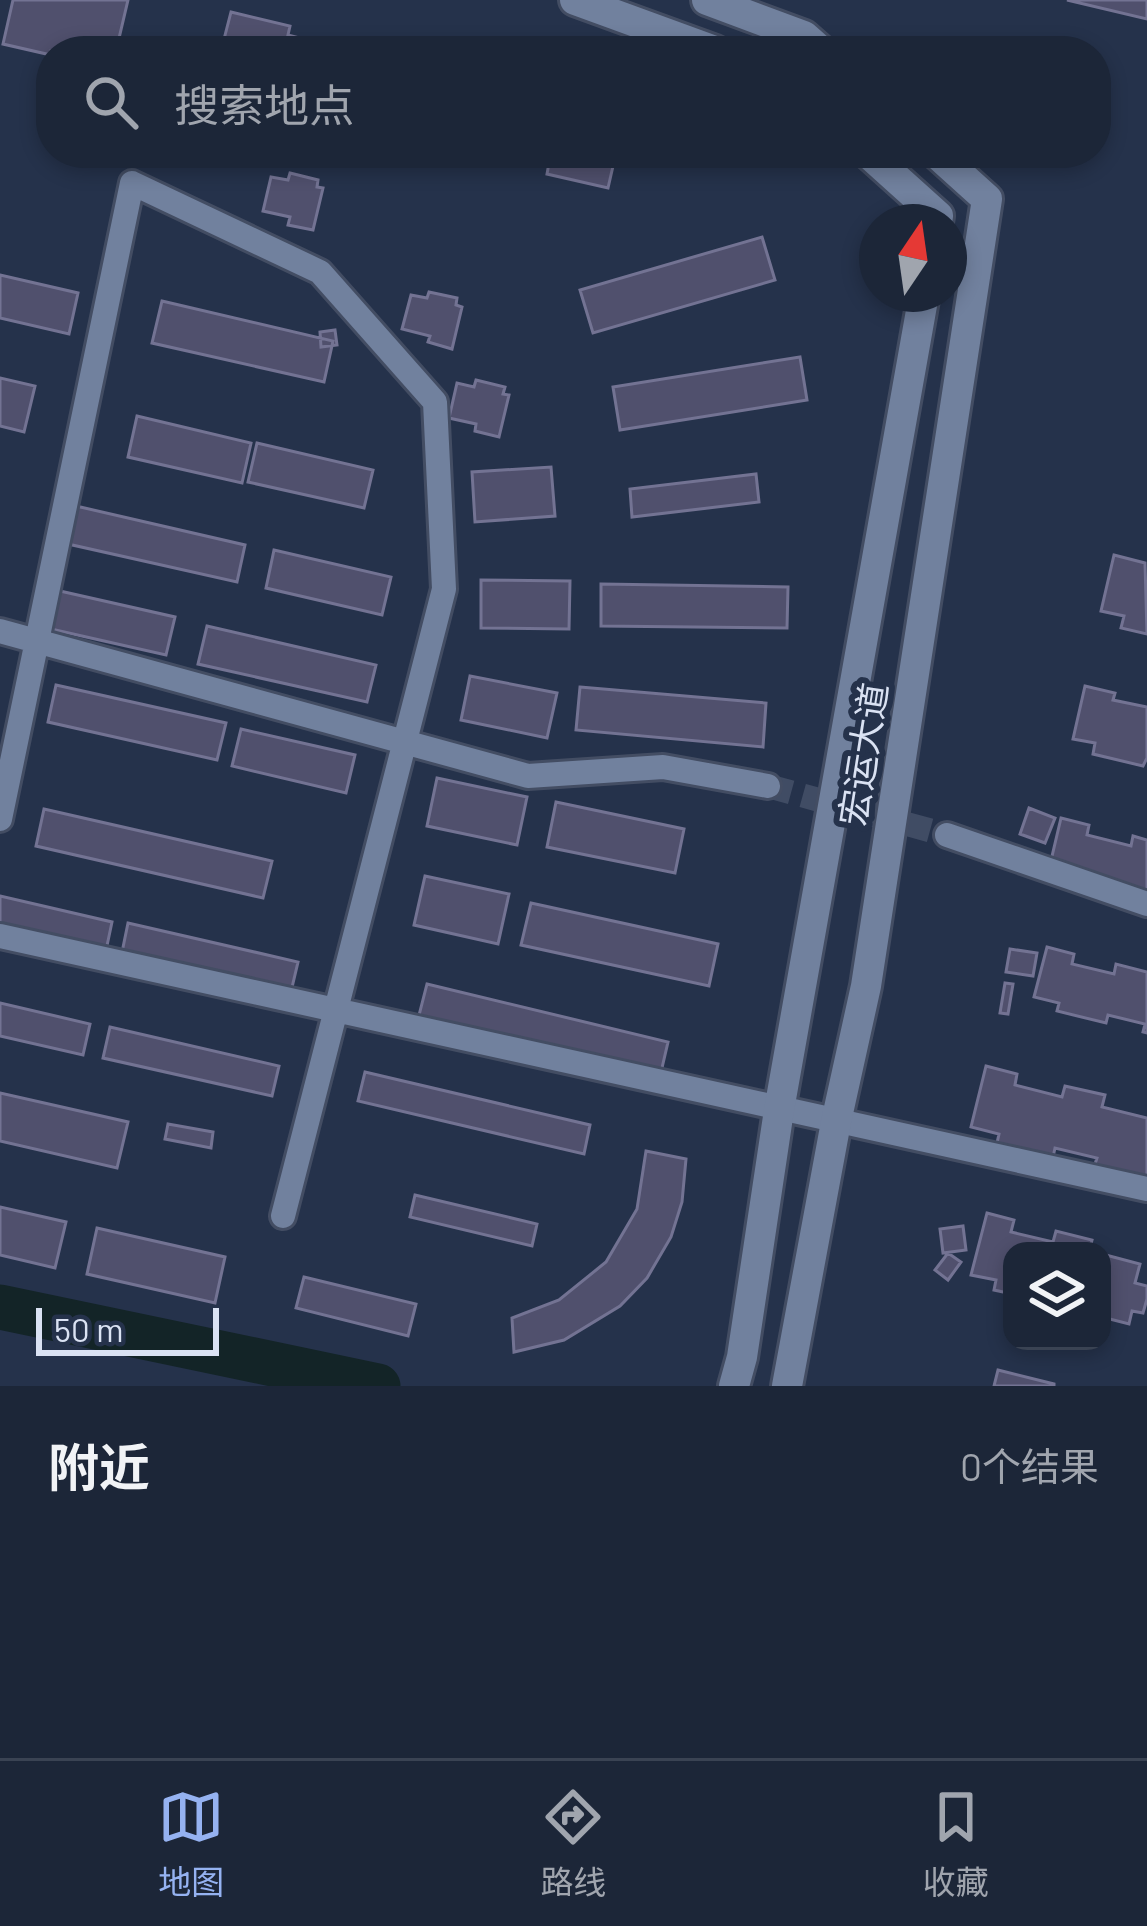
<!DOCTYPE html>
<html lang="zh">
<head>
<meta charset="utf-8">
<style>
	body { margin:0; font-family:Barlow,"Noto Sans SC",sans-serif; background:#252e40; color:#f1f3f6 }
	.controls { position:absolute; right:36px; bottom:36px; display:grid; overflow:hidden; border-radius:24px; box-shadow:0 6px 18px #0003 }
	.controls button { width:108px; height:108px; display:grid; place-items:center; padding:0; border:0; border-bottom:3px solid #3a4353; background:#1c2638; color:#f1f3f6; font:60px sans-serif }
	.compass { position:absolute; left:859px; top:204px; width:108px; height:108px; border-radius:50%; background:#1c2638; box-shadow:0 6px 18px #0003; rotate:13deg }
	.scale { position:absolute; left:36px; bottom:30px; width:183px; box-sizing:border-box; padding-left:12px; border:6px solid #dae2f3; border-top:0; font-size:33px; line-height:42px; white-space:nowrap; color:#dae2f3; -webkit-text-stroke:9px #25324b; paint-order:stroke }
	.list { margin:0; padding:0; list-style:none }
	h2 { display:flex; justify-content:space-between; align-items:center; height:156px; margin:0; padding:0 48px; font-size:51px }
	h2 small { font-size:39px; font-weight:400; color:#a0a5ae }
	.icon { flex:none; width:66px; height:66px; fill:none; stroke:currentColor; stroke-width:2; stroke-linecap:round; stroke-linejoin:round }
	.map { position:relative; flex:none; width:1147px; height:1386px; overflow:hidden }
	.search { position:absolute; background:#1c2638; box-shadow:0 6px 18px #0003; left:36px; right:36px; top:36px; height:132px; display:flex; align-items:center; gap:30px; box-sizing:border-box; padding:0 42px; border-radius:48px; color:#a0a5ae; font-size:45px }
	.sheet { height:372px; background:#1c2638 }
	nav { display:flex; justify-content:space-around; align-items:center; box-sizing:border-box; height:168px; border-top:3px solid #3a4353; background:#1c2638; font-size:33px; color:#a0a5ae }
	nav a { display:grid; justify-items:center; gap:6px }
	nav .on { color:#95b2f1 }
	.map>svg:first-child { display:block }
	.lines { fill:none; stroke-linecap:round; stroke-linejoin:round }
	.river { stroke:#132427; stroke-width:45 }
	.building { fill:#50506d; stroke:#737393; stroke-width:3 }
	.minor-tunnel { stroke:#404c64; stroke-width:24; stroke-dasharray:24 12; stroke-linecap:butt }
	.minor-casing { stroke:#434d63; stroke-width:30 }
	.secondary-casing { stroke:#434d63; stroke-width:36 }
	.minor { stroke:#71819e; stroke-width:24 }
	.secondary { stroke:#71819e; stroke-width:30 }
	.labels { text-anchor:middle; dominant-baseline:central; stroke-width:12; stroke-linejoin:round; paint-order:stroke }
	.street-label { font-size:36px; fill:#dae2f3; stroke:#25324b }
</style>
</head>
<body>
<div class="map">
<svg width="1147" height="1386" viewBox="0 0 1147 1386">
	<rect width="100%" height="100%" fill="#25324b"/>
	<g class="lines">
		<!-- river -->
		<path class="river" d="M0 1307 378 1386"/>
	</g>
	<!-- building -->
	<path class="building" d="M13 0H128L116 51H51V55L3 44Z
		M1067 0H1147V19Z
		M231 12 290 26 288 35 348 51H221Z
		M505 153H616L608 188 547 174 549 163Z
		M290 173 318 180 317 187 323 188 313 230 288 225 290 217 263 211 271 177 288 180Z
		M762 237 775 280 593 333 580 290Z
		M0 275 78 293 69 334 0 318Z
		M429 292 457 298 456 305 462 307 452 349 428 342 430 336 402 329 411 295 427 298Z
		M162 301 333 341 324 382 152 343Z
		M335 330 337 345 321 347 320 332Z
		M800 357 807 400 620 430 613 387Z
		M0 378 35 386 24 432 0 426Z
		M476 380 505 387 503 394 509 395 499 437 475 431 476 424 449 418 457 383 474 387Z
		M137 416 251 443 242 483 128 457Z
		M257 443 373 470 364 508 248 482Z
		M551 467 555 516 475 522 472 472Z
		M756 474 759 502 632 517 630 489Z
		M76 506 245 545 237 582 68 544Z
		M274 550 391 577 382 615 266 588Z
		M1114 555 1145 563 1147 634 1121 628 1124 616 1101 611Z
		M481 580 570 581 569 629 481 628Z
		M601 584 788 587 787 628 601 626Z
		M60 591 175 617 166 655 51 629Z
		M207 626 376 665 367 702 198 664Z
		M470 676 557 693 547 738 461 720Z
		M56 685 226 723 217 760 48 722Z
		M1085 686 1115 693 1113 700 1147 707V758L1143 766 1093 754 1095 743 1073 739Z
		M580 687 766 703 763 747 576 730Z
		M241 729 355 755 346 793 232 766Z
		M437 778 527 797 517 845 427 826Z
		M556 802 684 829 675 873 547 847Z
		M1029 808 1055 818 1045 843 1020 834Z
		M44 809 272 861 263 898 36 846Z
		M1061 818 1089 825 1087 835 1131 846 1133 836 1147 840V893L1049 869Z
		M425 876 509 894 498 944 414 925Z
		M0 896 112 922 104 960 0 937Z
		M531 903 718 944 709 986 521 945Z
		M128 923 298 962 289 1000 120 962Z
		M1047 947 1074 954 1072 964 1114 974 1116 964 1147 972V1033L1143 1032 1145 1024 1108 1015 1106 1023 1057 1011 1059 1003 1034 997Z
		M1010 949 1037 953 1033 976 1006 972Z
		M1005 983 1013 984 1008 1014 1000 1013Z
		M427 984 668 1042 658 1085 416 1027Z
		M0 1003 90 1024 83 1055 0 1036Z
		M110 1027 279 1066 272 1096 103 1058Z
		M986 1066 1017 1074 1015 1085 1062 1097 1065 1086 1105 1095 1102 1107 1147 1118V1181L1094 1167 1097 1158 1055 1148 1053 1157 997 1143 999 1134 971 1127Z
		M365 1072 590 1125 584 1154 358 1101Z
		M0 1093 128 1122 117 1168 0 1141Z
		M168 1124 213 1132 211 1148 165 1139Z
		M646 1151 686 1159 682 1202 671 1237 647 1278 620 1306 564 1340 514 1352 512 1318 559 1300 606 1262 637 1209Z
		M415 1195 537 1224 532 1246 410 1217Z
		M0 1207 66 1222 55 1268 0 1255Z
		M987 1213 1014 1220 1011 1232 1053 1242 1056 1231 1092 1240 1089 1251H1012V1294L994 1290 996 1280 971 1275Z
		M963 1226 966 1250 943 1253 940 1229Z
		M97 1228 225 1257 215 1303 87 1274Z
		M948 1253 961 1262 948 1280 935 1270Z
		M1102 1254 1140 1264 1135 1283 1147 1286V1299L1143 1313 1132 1311 1129 1324 1102 1317Z
		M304 1277 416 1304 408 1336 296 1308Z
		M998 1370 1054 1384V1386H994Z"/>
	<g class="lines">
		<!-- minor-tunnel -->
		<path class="minor-tunnel" d="M768 786 947 835"/>
		<!-- minor casing -->
		<g class="minor-casing">
			<path id="minor" d="M0 631 528 776 663 767 768 786
				M0 819 132 183 320 272 435 402 444 589 283 1216
				M947 835 1147 904
				M0 936 1147 1189"/>
		</g>
		<!-- secondary casing -->
		<g class="secondary-casing">
			<path id="secondary" d="M575 0 715 51
				M707 0 804 36 821 51
				M868 153 938 216 937 222
				M734 1386 742 1357 779 1110 924 294
				M787 1386 836 1122 866 986 987 199 936 153"/>
		</g>
		<!-- minor -->
		<use href="#minor" class="minor"/>
		<!-- secondary -->
		<use href="#secondary" class="secondary"/>
	</g>
	<g class="labels">
		<!-- street labels -->
		<g class="street-label">
			<text transform="translate(862 754) rotate(-81)">宏运大道</text>
		</g>
	</g>
</svg>
<div class="controls">
<button><svg class="icon" aria-label="layers" viewBox="0 0 24 24"><path d="M12 4l9 5-9 5-9-5zM3 14l9 5 9-5"/></svg></button>
</div>
<svg class="compass" viewBox="-18 -18 36 36"><path d="M0-13l5 13h-10z" fill="#e53935"/><path d="M0 13l5-13h-10z" fill="#a0a5ae"/></svg>
<div class="scale">50 m</div>
<div class="search"><svg class="icon" aria-label="search" viewBox="0 0 24 24"><circle cx="10" cy="10" r="6"/><path d="M15 15l6 6"/></svg>搜索地点</div>
</div>
<section class="sheet">
<h2>附近<small>0个结果</small></h2>
<ul class="list">
</ul>
</section>
<nav>
<a class="on"><svg class="icon" aria-label="map" viewBox="0 0 24 24"><path d="M3 6l6-2 6 2 6-2v14l-6 2-6-2-6 2zM9 4v14M15 6v14"/></svg>地图</a>
<a><svg class="icon" aria-label="directions" viewBox="0 0 24 24"><path d="M12 3l9 9-9 9-9-9zM9 14v-3h6M13 9l2 2-2 2"/></svg>路线</a>
<a><svg class="icon" aria-label="saved" viewBox="0 0 24 24"><path d="M7 4h10v16l-5-4-5 4z"/></svg>收藏</a>
</nav>
</body>
</html>
